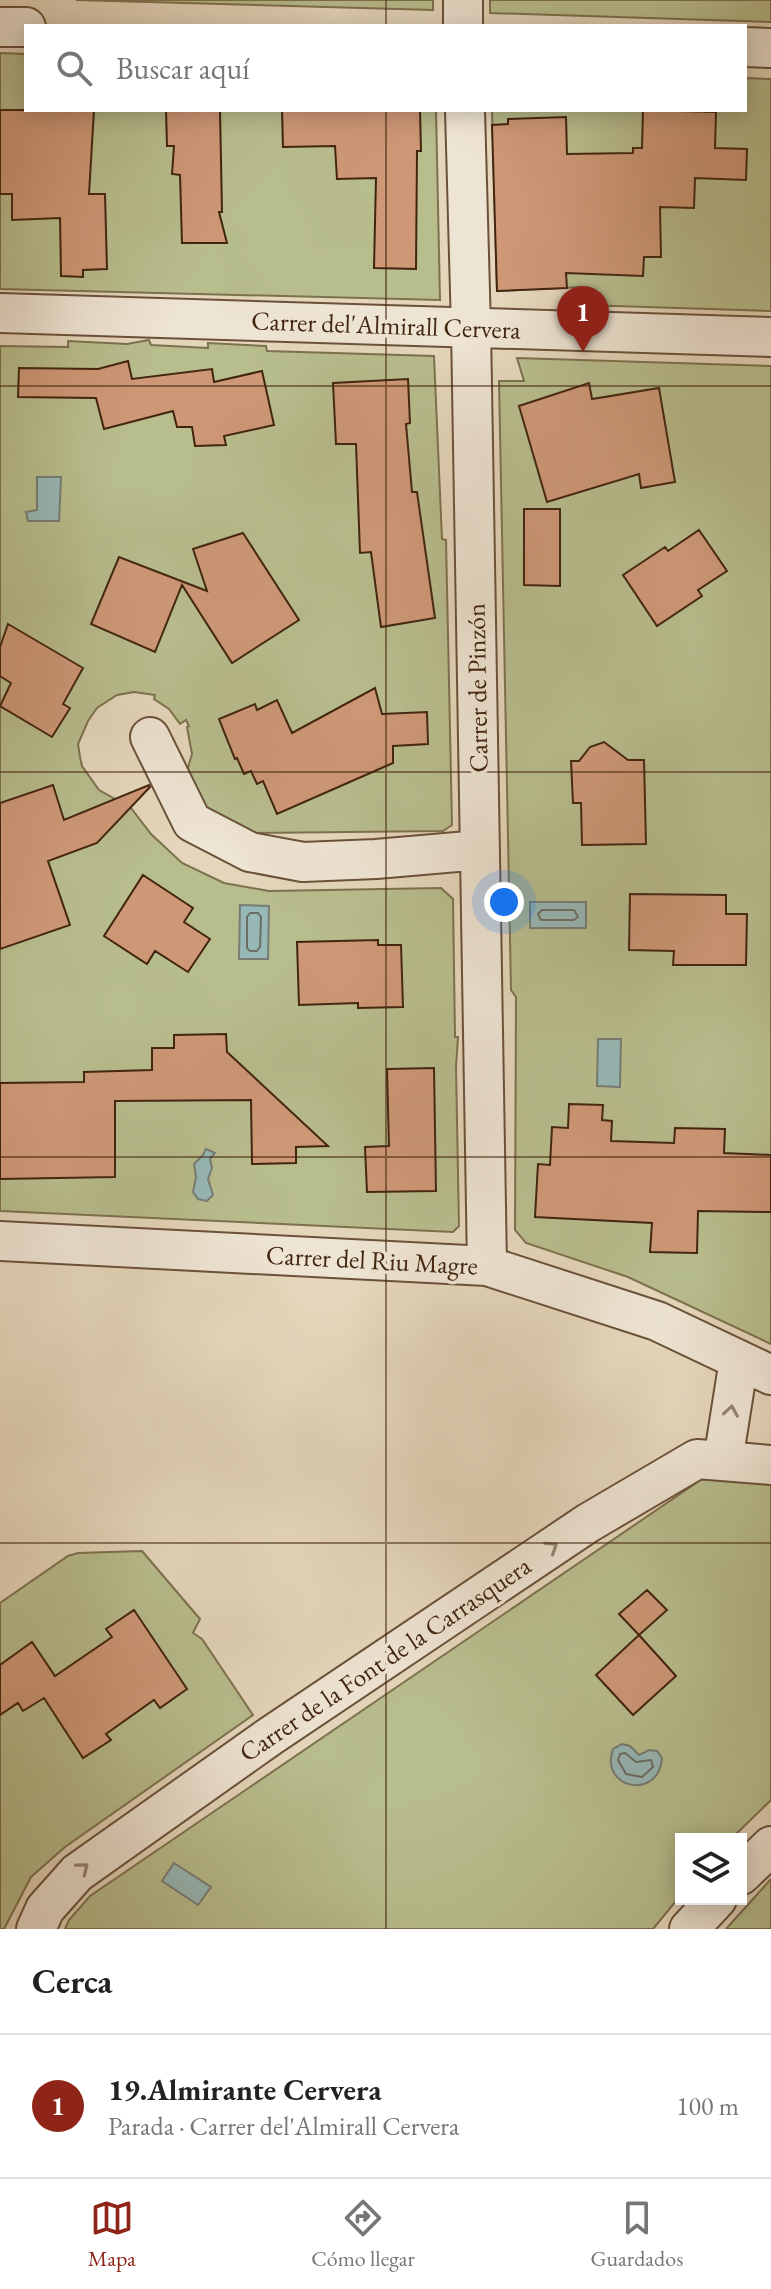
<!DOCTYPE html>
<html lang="es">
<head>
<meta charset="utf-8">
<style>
	body { margin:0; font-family:"EB Garamond",serif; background:#f2f2f2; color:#222 }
	.controls { position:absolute; right:24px; bottom:24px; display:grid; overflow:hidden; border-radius:0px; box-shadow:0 4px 20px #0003 }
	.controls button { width:72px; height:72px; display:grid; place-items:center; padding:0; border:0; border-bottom:2px solid #e0e0e0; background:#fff; color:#222; font:40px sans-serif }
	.you { position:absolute; left:504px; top:902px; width:28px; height:28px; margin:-20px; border:6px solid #fff; border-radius:50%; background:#1a73e8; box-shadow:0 0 0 12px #1a73e833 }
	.badge { display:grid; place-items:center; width:52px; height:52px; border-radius:50%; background:#8f2418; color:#fff; font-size:26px; font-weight:700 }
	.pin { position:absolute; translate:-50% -66px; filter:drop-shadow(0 2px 4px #0008) }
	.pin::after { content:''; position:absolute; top:42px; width:28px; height:24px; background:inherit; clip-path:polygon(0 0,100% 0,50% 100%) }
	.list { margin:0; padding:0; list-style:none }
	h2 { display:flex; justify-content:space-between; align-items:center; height:104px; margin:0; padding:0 32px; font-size:34px }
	h2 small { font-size:26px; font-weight:400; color:#767676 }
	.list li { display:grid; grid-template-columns:52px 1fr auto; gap:24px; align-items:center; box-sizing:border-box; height:144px; padding:0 32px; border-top:2px solid #e0e0e0 }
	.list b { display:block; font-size:30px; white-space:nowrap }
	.list p { margin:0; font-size:26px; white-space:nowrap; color:#767676 }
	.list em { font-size:26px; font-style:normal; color:#767676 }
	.icon { flex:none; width:44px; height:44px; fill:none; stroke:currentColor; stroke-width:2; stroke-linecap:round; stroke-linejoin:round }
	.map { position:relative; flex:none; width:771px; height:1929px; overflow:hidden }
	.search { position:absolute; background:#fff; box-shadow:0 4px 20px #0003; left:24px; right:24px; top:24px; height:88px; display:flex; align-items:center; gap:20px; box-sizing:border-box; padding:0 28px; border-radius:0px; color:#767676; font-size:30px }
	.sheet { height:248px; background:#fff }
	nav { display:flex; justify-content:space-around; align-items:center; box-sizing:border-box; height:112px; border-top:2px solid #e0e0e0; background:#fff; font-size:22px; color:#767676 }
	nav a { display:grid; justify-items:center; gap:4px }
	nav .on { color:#8f2418 }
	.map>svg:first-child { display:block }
	.green { fill:#b8bd8d; stroke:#7d714e; stroke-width:2 }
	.water { fill:#97b8b7; stroke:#757d74; stroke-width:2 }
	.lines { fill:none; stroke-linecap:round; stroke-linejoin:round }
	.shore { stroke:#6c6e63; stroke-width:2 }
	.building { fill:#ce9877; stroke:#42250f; stroke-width:2 }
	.minor-casing { stroke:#6b513a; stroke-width:42 }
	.minor { stroke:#eee4d3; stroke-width:38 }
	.oneway { stroke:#988471 }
	.grid { fill:none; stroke:#42250f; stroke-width:2; stroke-opacity:0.55 }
	.labels { text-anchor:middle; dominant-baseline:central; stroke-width:7; stroke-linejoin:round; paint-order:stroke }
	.street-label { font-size:26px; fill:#42250f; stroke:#eee4d3 }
</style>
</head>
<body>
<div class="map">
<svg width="771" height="1929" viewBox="0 0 771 1929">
	<rect width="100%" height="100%" fill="#e5d6bb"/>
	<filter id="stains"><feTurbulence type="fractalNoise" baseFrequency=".0025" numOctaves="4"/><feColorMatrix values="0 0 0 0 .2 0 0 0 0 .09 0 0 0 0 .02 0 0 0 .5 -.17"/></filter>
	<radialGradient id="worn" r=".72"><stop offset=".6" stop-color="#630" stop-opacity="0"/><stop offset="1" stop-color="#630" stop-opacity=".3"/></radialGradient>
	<!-- green -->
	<path class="green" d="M76 0H433V10Z
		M490 0H771V22L490 13Z
		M0 53 26 54V110H436L440 300 0 289Z
		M745 78 771 79V311L584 305 583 287 497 291 492 110H745Z
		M149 340 151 345 208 348V343L266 346 267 351 434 356 442 539 446 540 452 825 443 831 254 833 200 806 183 784 192 754 187 727 189 726 186 720 180 724 169 709 154 699 155 695 134 692 117 695 97 708 88 721 78 744 80 757 82 766 99 790 131 808 151 834 182 863 224 883 269 891 441 888 453 899 455 1037H458L456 1067 459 1226 453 1232 0 1211V346L68 347V341L127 344Z
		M517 358 771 366V1344L628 1277 526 1243 515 1230 516 997 511 990 499 381H524Z
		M705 1477 771 1483V1800L731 1839H681V1895L653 1929H65L69 1920 90 1896Z
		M142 1551 200 1619 193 1633 202 1639 253 1715 65 1847 31 1877 4 1929H0V1603L68 1556 78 1553Z
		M771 1879V1929H726Z"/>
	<!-- water -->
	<path class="water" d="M37 477H61L59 521H28L26 512 37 510Z
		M530 902H586V928H530Z
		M240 905 269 906 268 959H239Z
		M598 1039H621L620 1087 597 1086Z
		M206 1149 215 1153 210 1159 212 1168 208 1179 213 1195 207 1201 198 1199 193 1192 196 1177 194 1164 203 1155Z
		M622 1744 630 1746 639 1755 649 1750 657 1751 662 1758C659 1801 599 1789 613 1749Z
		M174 1863 211 1887 198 1905 162 1881Z"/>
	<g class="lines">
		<!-- shore -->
		<path class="shore" d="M542 910H574L578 917 574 920H541L538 914Z
			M250 913H258L261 917 260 947 257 951H250L247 948V917Z
			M625 1753 636 1762 651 1760 653 1767 642 1777 626 1774 618 1760 620 1754Z"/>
	</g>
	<!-- building -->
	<path class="building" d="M0 110H94L89 194H105L107 269 83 270V277L61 276 60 218 12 220V194H0Z
		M166 110H220L222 212H219L227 243H182L180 175 172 174 174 146H167Z
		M282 110H420L421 151H417L416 269 374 268 376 178 337 179 335 146 283 147Z
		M643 110 716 112 715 148 747 149 746 180 695 178 694 208 660 207 661 257H644L643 276 566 273 567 288 497 291 492 125 508 124V119L566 117 567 154 633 153V148H642Z
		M128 361 132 379 212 369 214 382 262 371 274 425 224 436 226 445 195 446 192 427H177L173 411 104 429 96 398 18 397 19 368 98 369Z
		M408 379 410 423 406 424 412 492H417L435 618 381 627 371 552 360 553 356 444H336L333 383Z
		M589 383 592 399 659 388 675 482 641 488 639 474 547 502 519 406Z
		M524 509H560V586L524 585Z
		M699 530 727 571 698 590 702 596 657 626 623 575 665 547 668 551Z
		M243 533 299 620 232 663 182 585 155 652 91 624 119 557 207 591 193 549Z
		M8 624 83 668 63 704 70 708 52 737 0 706 11 683 0 676V647Z
		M375 688 382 714 427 712 428 744 393 746V763L277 814 263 781 257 784 251 771 244 774 237 758 235 759 219 719 255 704 257 710 277 700 292 733Z
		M604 742 628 760H644L646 844 582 845 581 803H573L571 761H579L590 747Z
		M53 785 64 820 149 785 150 787 97 843 48 861 70 925 0 949V803Z
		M143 875 193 908 184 922 210 939 188 972 155 951 147 964 104 936Z
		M630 894 726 895V914H747L746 965H673L674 951 629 950Z
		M378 940V945H401L403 1007 358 1008V1003L299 1005 297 942Z
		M226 1034 227 1052 328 1146 296 1147V1163L252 1164 251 1100 115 1101V1177L0 1179V1083L84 1082V1072L152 1070V1048H174V1035Z
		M434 1068 436 1191 367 1192 365 1147 389 1146 387 1069Z
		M569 1104 603 1105 602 1120 612 1121 611 1141 674 1143 675 1128 725 1129 724 1153 771 1155V1212L698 1211 697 1253 650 1252 652 1223 535 1217 538 1164 550 1165 552 1127 568 1128Z
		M647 1590 667 1610 639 1635 676 1676 633 1715 596 1675 639 1635 619 1614Z
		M134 1610 187 1689 160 1708 154 1700 106 1734 111 1740 83 1758 44 1698 23 1711 18 1703 0 1715V1665L32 1642 55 1676 112 1637 106 1629Z"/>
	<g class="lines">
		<!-- minor casing -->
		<g class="minor-casing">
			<path id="minor" d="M463 26V0
				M0 27H26
				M745 47 771 48
				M465 110 471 328 487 1266
				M0 313 771 337
				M150 737 192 822 250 852 303 862 376 859 480 850
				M0 1241 487 1266 657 1321 771 1375
				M723 1461 739 1360
				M741 1875 771 1846
				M36 1929 45 1909 77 1873 269 1737 588 1523 697 1459 771 1465
				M689 1929 717 1899"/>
		</g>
		<!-- minor -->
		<use href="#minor" class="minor"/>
	</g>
	<!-- one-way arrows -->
	<defs><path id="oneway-chevron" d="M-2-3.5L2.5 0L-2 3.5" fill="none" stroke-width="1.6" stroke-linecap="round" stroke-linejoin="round" transform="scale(2)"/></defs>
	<g class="oneway">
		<use href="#oneway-chevron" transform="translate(731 1411) rotate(-81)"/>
		<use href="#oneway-chevron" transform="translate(552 1547) rotate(-34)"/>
		<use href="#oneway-chevron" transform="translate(83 1868) rotate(-39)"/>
	</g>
	<!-- grid -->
	<path class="grid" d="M386 0V26M386 110V1929M0 386H771M0 772H771M0 1157H771M0 1543H771"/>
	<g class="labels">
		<!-- street labels -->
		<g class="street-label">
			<text transform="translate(386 325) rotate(2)">Carrer del'Almirall Cervera</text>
			<text transform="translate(477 688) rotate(-91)">Carrer de Pinzón</text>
			<text transform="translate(372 1260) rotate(3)">Carrer del Riu Magre</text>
			<text transform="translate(385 1659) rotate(-34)">Carrer de la Font de la Carrasquera</text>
		</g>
	</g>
	<rect width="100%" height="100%" filter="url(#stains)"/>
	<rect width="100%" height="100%" fill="url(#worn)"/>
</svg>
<div class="controls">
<button><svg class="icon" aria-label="layers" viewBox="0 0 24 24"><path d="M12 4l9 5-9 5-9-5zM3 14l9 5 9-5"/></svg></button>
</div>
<div class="you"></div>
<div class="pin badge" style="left:583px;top:352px">1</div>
<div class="search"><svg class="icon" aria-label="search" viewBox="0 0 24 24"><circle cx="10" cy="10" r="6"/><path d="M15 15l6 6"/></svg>Buscar aquí</div>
</div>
<section class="sheet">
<h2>Cerca<small></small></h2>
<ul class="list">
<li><span class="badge">1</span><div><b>19.Almirante Cervera</b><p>Parada · Carrer del'Almirall Cervera</p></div><em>100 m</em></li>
</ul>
</section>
<nav>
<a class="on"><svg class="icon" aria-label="map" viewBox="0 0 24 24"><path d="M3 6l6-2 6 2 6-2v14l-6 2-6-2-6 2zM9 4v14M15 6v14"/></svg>Mapa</a>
<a><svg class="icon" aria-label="directions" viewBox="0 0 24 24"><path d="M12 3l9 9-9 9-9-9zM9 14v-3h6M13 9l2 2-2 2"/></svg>Cómo llegar</a>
<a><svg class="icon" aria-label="saved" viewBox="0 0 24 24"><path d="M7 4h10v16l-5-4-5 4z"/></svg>Guardados</a>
</nav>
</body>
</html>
